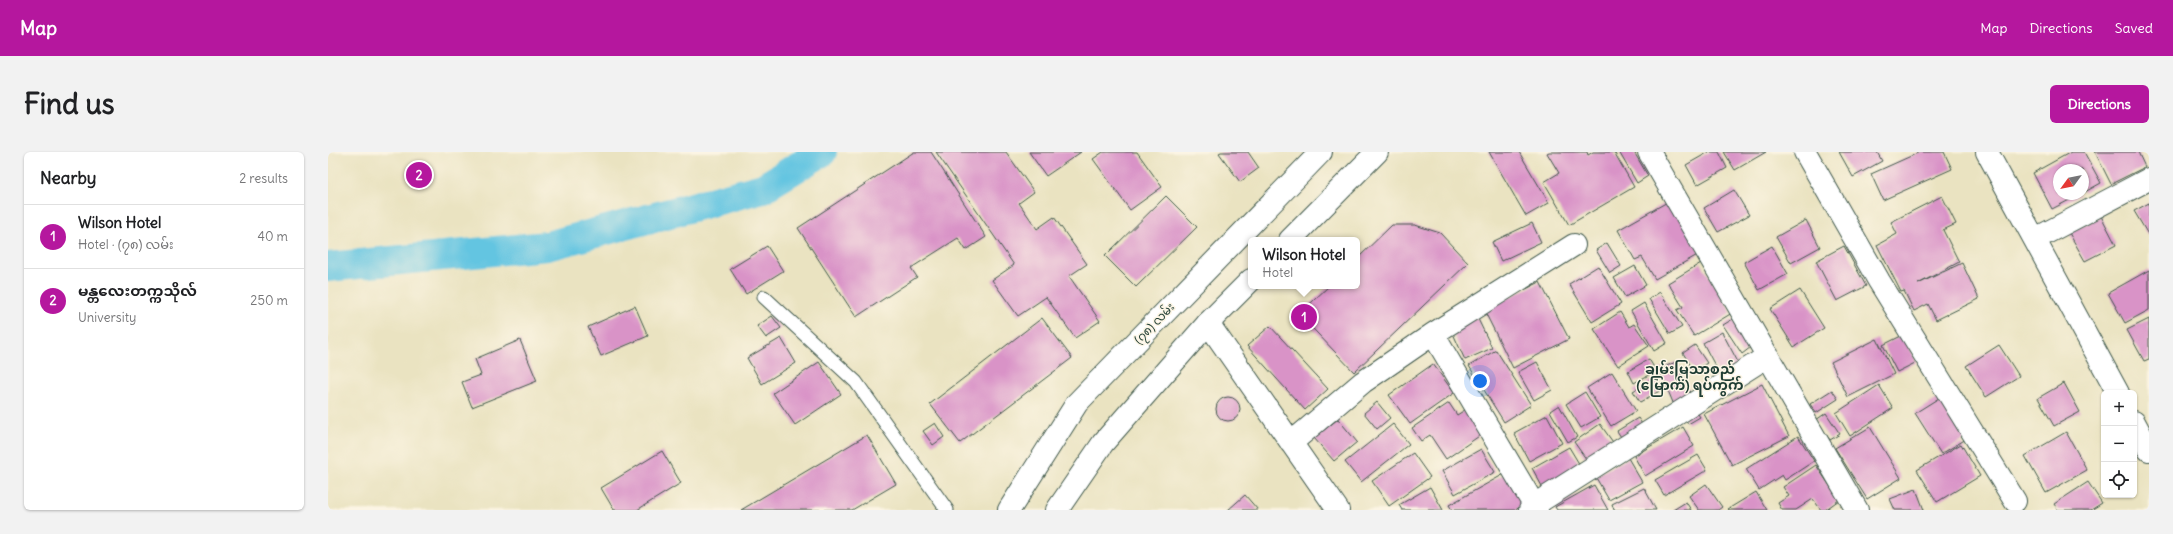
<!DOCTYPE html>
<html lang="en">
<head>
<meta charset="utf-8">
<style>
	body { margin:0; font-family:Delius,"Noto Sans Myanmar",sans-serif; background:#f2f2f2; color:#202124 }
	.controls { position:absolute; right:12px; bottom:12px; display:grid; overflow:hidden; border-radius:6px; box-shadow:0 1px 3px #0004 }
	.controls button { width:36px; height:36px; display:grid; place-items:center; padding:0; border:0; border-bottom:1px solid #e0e0e0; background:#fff; color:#202124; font:20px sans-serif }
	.compass { position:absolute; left:1725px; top:12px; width:36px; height:36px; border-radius:50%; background:#fff; box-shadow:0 1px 3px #0004; rotate:237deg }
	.you { position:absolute; left:1152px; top:229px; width:14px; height:14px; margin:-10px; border:3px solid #fff; border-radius:50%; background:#1a73e8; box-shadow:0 0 0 6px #1a73e833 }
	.badge { display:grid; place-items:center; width:26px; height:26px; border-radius:50%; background:#b5179e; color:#fff; font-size:13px; font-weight:700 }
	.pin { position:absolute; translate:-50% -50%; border:2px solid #fff; box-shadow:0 1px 4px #0006 }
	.popup { position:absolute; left:920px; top:85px; width:112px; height:52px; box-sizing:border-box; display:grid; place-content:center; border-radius:6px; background:#fff; filter:drop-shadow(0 1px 3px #0005); font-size:13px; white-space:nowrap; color:#757577 }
	.popup b { font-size:15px; color:#202124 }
	.popup::after { content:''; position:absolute; left:50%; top:100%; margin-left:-8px; border:8px solid transparent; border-top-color:#fff }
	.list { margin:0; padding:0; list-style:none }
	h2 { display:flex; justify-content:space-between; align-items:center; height:52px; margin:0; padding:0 16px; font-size:17px }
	h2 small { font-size:13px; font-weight:400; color:#757577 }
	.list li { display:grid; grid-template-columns:26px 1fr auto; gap:12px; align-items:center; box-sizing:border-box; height:64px; padding:0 16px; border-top:1px solid #e0e0e0 }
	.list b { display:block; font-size:15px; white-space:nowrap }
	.list p { margin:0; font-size:13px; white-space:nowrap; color:#757577 }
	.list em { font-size:13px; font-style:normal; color:#757577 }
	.icon { flex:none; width:22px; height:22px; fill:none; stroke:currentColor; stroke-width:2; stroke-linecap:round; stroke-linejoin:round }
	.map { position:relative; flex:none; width:1821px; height:358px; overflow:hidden; border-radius:6px }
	header { display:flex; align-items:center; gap:24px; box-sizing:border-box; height:56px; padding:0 20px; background:#b5179e; color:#fff }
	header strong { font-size:19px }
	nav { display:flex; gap:22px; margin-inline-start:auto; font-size:14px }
	.intro { display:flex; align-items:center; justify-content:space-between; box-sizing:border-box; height:96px; padding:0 24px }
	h1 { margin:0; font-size:28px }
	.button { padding:10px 18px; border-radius:6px; background:#b5179e; color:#fff; font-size:14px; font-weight:700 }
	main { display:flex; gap:24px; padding:0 24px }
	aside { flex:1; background:#fff; border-radius:6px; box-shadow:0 1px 3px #0004 }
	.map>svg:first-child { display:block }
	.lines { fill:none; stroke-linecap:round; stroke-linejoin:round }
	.canal { stroke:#63c5e1; stroke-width:30 }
	.building { fill:#d993c7 }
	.lane-casing { stroke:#3d5649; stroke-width:15 }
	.street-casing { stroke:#3d5649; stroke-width:24 }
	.primary-casing { stroke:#3d5649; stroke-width:24 }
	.lane { stroke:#fff; stroke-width:13 }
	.street { stroke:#fff; stroke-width:22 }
	.primary { stroke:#fff; stroke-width:22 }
	.labels { text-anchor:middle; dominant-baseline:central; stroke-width:3; stroke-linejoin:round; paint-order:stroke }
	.street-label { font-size:12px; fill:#1f3d34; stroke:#fcf5e5 }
	.quarter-label { font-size:14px; font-weight:bold; fill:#1f3d34; stroke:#fcf5e5 }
</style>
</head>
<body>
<header>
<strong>Map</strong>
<nav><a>Map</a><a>Directions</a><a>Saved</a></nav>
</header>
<div class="intro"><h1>Find us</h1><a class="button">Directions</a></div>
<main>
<aside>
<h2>Nearby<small>2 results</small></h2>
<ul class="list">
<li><span class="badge">1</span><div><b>Wilson Hotel</b><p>Hotel · (၇၈) လမ်း</p></div><em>40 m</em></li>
<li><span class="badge">2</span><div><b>မန္တလေးတက္ကသိုလ်</b><p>University</p></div><em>250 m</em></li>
</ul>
</aside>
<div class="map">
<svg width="1821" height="358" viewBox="0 0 1821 358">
	<rect width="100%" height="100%" fill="#fcf5e5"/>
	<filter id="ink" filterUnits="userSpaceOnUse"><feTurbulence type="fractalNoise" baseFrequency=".025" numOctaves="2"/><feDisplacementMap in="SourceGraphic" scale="8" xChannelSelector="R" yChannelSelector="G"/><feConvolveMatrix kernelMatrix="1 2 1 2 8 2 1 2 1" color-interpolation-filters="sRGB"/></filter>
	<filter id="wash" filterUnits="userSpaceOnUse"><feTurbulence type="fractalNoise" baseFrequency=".012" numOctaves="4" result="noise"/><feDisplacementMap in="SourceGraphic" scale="16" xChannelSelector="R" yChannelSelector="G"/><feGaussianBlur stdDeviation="0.9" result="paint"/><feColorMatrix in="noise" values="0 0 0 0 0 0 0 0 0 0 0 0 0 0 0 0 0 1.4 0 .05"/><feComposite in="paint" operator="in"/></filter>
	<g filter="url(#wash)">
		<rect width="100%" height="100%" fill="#eae3c1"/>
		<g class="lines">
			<!-- canal -->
			<path class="canal" d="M0 115 219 94 435 36 494 0"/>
		</g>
		<g id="blocks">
			<!-- building -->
			<path class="building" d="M586 0H603L658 85 638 98 630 86 583 116 589 125 528 165 470 76Z
				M608 0H678L706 40 691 51 709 77 726 65 759 112 741 124 772 169 747 186 718 145 690 164 664 128 686 113Z
				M701 0H753L718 24Z
				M775 0H809L834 35 802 58 765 7Z
				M893 0H920L931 16 912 30 891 1Z
				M1161 0H1191L1221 51 1198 64Z
				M1221 0H1259L1260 3 1265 0H1286L1306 35 1241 73 1216 30 1231 21 1219 1Z
				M1291 0H1306L1320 24 1309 31Z
				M1381 0H1391L1399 16 1369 33 1358 13Z
				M1396 0H1438L1407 18Z
				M1511 0H1549L1554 9 1525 25Z
				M1592 0H1616L1624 17 1555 48 1543 22Z
				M1743 0H1756L1773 31 1755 41V18H1731V42H1753L1724 57 1705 21Z
				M1767 0H1810L1817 15 1783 32Z
				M1406 38 1421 63 1390 80 1376 56Z
				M838 44 869 75 808 135 777 104Z
				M1614 44 1628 72 1615 78 1631 110 1590 132 1634 111 1651 147 1608 168 1600 152 1586 159 1576 139 1573 140 1549 93 1569 82 1563 70Z
				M1343 48 1373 101 1327 127 1314 105 1307 108 1290 78Z
				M1821 51V84L1806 59Z
				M1773 64 1788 93 1757 109 1741 81Z
				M1478 68 1492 95 1463 111 1448 85Z
				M1204 71 1213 90 1173 109 1164 90Z
				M1064 73H1087L1112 81 1140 111 1026 220 971 162 1001 134H1029V107Z
				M1279 91 1293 114 1282 121 1268 98Z
				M439 94 455 119 418 142 402 117Z
				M1444 94 1460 122 1431 138 1416 110Z
				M1516 94 1538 134 1509 149 1488 109Z
				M1373 111 1404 161 1366 184 1349 158 1355 155 1340 131Z
				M1270 114 1293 152 1264 170 1241 132Z
				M1307 114 1318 133 1297 145 1286 126Z
				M1821 118V158L1797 171 1780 141Z
				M1212 130 1241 187 1185 216 1156 158Z
				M1472 138 1496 176 1466 195 1442 157Z
				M1332 140 1354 175 1342 182 1321 147Z
				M1316 151 1339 191 1326 199 1303 159Z
				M307 154 320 184 273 204 260 175Z
				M1292 160 1301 175 1306 172 1321 194 1290 214 1266 177Z
				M444 164 453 176 438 186 429 174Z
				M1149 165 1164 196 1137 208 1123 177Z
				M714 166 744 206 632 291 602 252Z
				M1405 167 1423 195 1414 202 1395 173Z
				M1821 167V207L1816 209 1799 178Z
				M942 174 1000 237 977 258 919 194Z
				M1394 180 1411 212 1392 223 1375 191Z
				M1575 183 1589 210 1569 220 1555 193Z
				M453 186 468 211 434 232 419 206Z
				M1549 187 1566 222 1520 245 1503 210Z
				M192 188 209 229 144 255 134 230 153 223 147 207Z
				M1367 193 1379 211 1366 219 1355 201Z
				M1671 193 1691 224 1658 245 1638 214Z
				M1168 198 1203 253 1176 270 1141 214Z
				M1321 207 1328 219 1306 231 1300 219Z
				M491 210 513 242 467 273 445 241Z
				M1209 210 1224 238 1206 248 1190 220Z
				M1348 210 1364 245 1346 253 1331 217Z
				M1105 212 1126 241 1082 272 1061 243Z
				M1284 220 1308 259 1283 274 1259 236Z
				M1328 226 1335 237 1312 250 1305 239Z
				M1736 231 1752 260 1726 274 1710 246Z
				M1434 232 1461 284 1404 313 1376 262Z
				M1551 233 1565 256 1522 284 1508 261Z
				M1504 238 1510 247 1488 261 1482 252Z
				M1257 240 1272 265 1253 276 1238 252Z
				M1619 241 1645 283 1613 302 1587 261Z
				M888 257a12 12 0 1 1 24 0a12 12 0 1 1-24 0Z
				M1049 250 1062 266 1049 277 1036 261Z
				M1121 251 1129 263 1140 256 1157 280 1118 307 1102 283 1093 289 1084 276Z
				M1231 253 1249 285 1240 290 1222 259Z
				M1366 256 1372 265 1360 272 1355 263Z
				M1498 261 1512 282 1502 288 1488 268Z
				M1219 263 1234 291 1201 309 1186 281Z
				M1310 266 1316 275 1295 288 1289 279Z
				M1010 267 1029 290 1006 309 986 286Z
				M607 271 616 285 605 293 595 279Z
				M1065 272 1081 292 1033 330 1017 310Z
				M1272 272 1287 293 1261 311 1246 290Z
				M1355 275 1366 294 1317 324 1306 304Z
				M1542 275 1573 326 1539 347 1507 296Z
				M1738 280 1759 318 1718 341 1697 304Z
				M539 283 568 332 524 358H413Z
				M1470 284 1486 309 1457 328 1454 323 1431 338 1418 317Z
				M1633 292 1652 324 1609 350 1589 318Z
				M1241 295 1253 315 1215 336 1204 316Z
				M1153 297 1167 320 1127 342 1114 319Z
				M334 299 353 331 309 358H286L273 336Z
				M1085 301 1102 325 1061 354 1044 329Z
				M1370 303 1379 318 1336 343 1327 328Z
				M1300 306 1314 330 1281 348 1267 324Z
				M1488 313 1511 348 1497 358H1493L1485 347 1468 358H1454L1450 351 1461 344 1455 335Z
				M1178 321 1196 353 1187 358H1124L1121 353Z
				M1760 330 1774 351 1763 358H1730L1726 352Z
				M1378 332 1394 355 1390 358H1371L1361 344Z
				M1266 333 1280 358H1229L1227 355Z
				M1102 335 1115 358H1074L1071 353Z
				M1316 336 1328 358H1286L1284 352Z
				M1588 337 1596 358H1567L1562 347Z
				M1428 340 1439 358H1401L1400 357Z
				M917 343 930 358H900Z
				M1358 350 1363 358H1345Z"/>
		</g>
	</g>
	<g filter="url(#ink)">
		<use href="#blocks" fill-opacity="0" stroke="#3d5649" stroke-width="1"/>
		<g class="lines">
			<!-- lane casing -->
			<g class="lane-casing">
				<path id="lane" d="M436 145 528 230 619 358"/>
			</g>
			<!-- street casing -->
			<g class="street-casing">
				<path id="street" d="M1321 0 1529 358
					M1477 0 1551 129 1687 349
					M1659 0 1790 241
					M1707 87 1821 27
					M880 171 1010 358
					M1105 182 1209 358
					M1806 270 1821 298
					M963 291 1035 230 1105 182 1246 93
					M1202 358 1214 348 1440 204"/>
			</g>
			<!-- primary casing -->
			<g class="primary-casing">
				<path id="primary" d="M962 88 1049 0
					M681 358 749 251 993 0
					M729 358 775 291 880 171 923 128"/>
			</g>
			<!-- lane -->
			<use href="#lane" class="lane"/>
			<!-- street -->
			<use href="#street" class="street"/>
			<!-- primary -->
			<use href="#primary" class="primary"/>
		</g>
	</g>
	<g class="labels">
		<!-- street labels -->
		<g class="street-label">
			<text transform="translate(826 171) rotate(-46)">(၇၈) လမ်း</text>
		</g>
		<!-- quarter labels -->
		<g class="quarter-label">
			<text x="1362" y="217">ချမ်းမြသာစည်<tspan x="1362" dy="16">(မြောက်) ရပ်ကွက်</tspan></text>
		</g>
	</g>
</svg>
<div class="controls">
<button>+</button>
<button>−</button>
<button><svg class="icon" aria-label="locate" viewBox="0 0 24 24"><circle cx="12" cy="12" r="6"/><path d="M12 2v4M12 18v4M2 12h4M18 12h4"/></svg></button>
</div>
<svg class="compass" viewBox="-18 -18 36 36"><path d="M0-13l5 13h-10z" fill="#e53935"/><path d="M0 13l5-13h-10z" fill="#757577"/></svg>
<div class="you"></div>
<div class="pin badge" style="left:976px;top:165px">1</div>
<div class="popup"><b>Wilson Hotel</b>Hotel</div>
<div class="pin badge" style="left:91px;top:23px">2</div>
</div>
</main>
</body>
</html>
